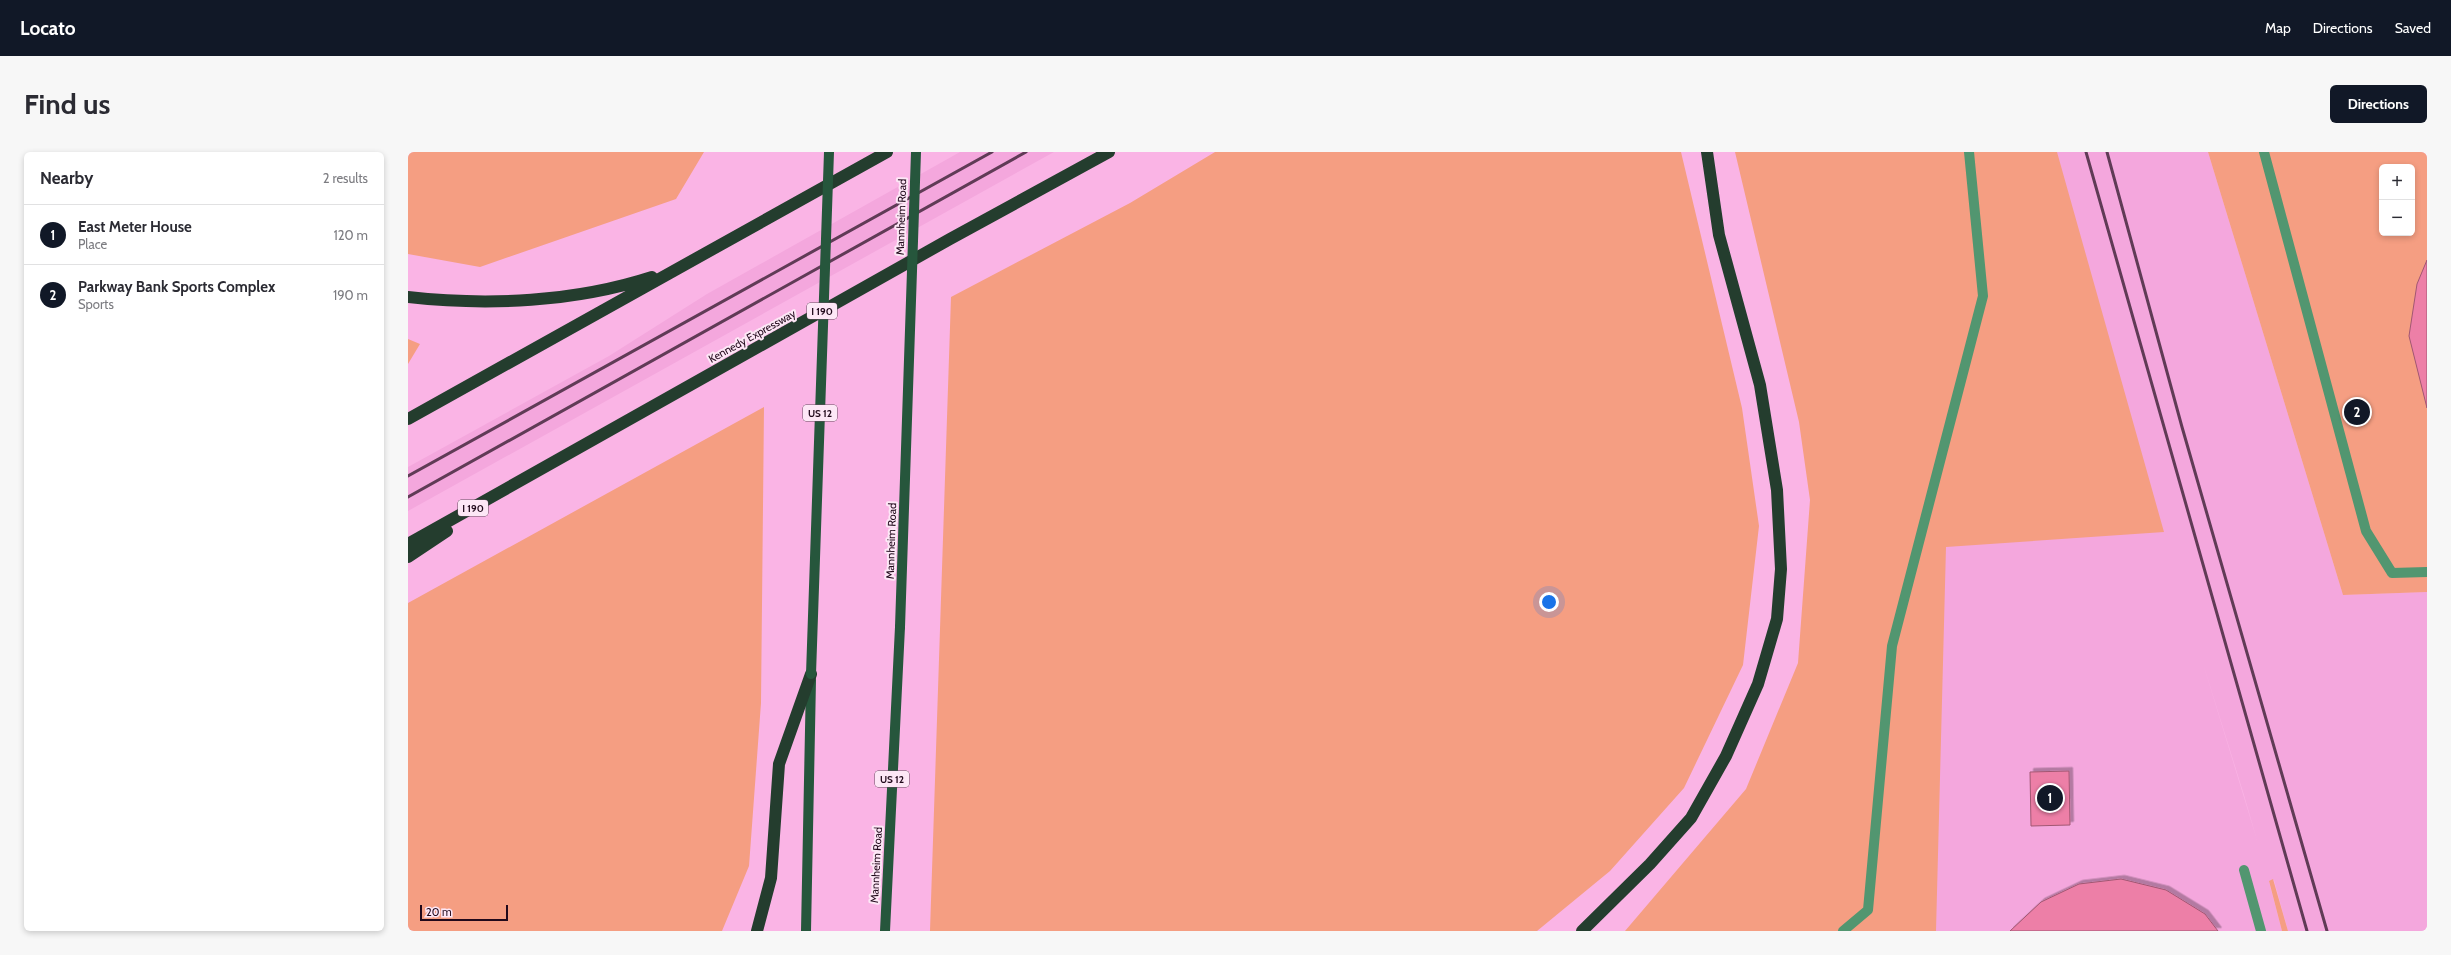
<!DOCTYPE html>
<html lang="en">
<head>
<meta charset="utf-8">
<style>
	body { margin:0; font-family:Cabin,sans-serif; background:#f7f7f7; color:#2b2b33 }
	.controls { position:absolute; right:12px; top:12px; display:grid; overflow:hidden; border-radius:6px; box-shadow:0 2px 6px #0003 }
	.controls button { width:36px; height:36px; display:grid; place-items:center; padding:0; border:0; border-bottom:1px solid #e1e1e2; background:#fff; color:#2b2b33; font:20px sans-serif }
	.scale { position:absolute; left:12px; bottom:10px; width:88px; box-sizing:border-box; padding-left:4px; border:2px solid #21091b; border-top:0; font-size:11px; line-height:14px; white-space:nowrap; color:#21091b; -webkit-text-stroke:3px #fde7f6; paint-order:stroke }
	.you { position:absolute; left:1141px; top:450px; width:14px; height:14px; margin:-10px; border:3px solid #fff; border-radius:50%; background:#1a73e8; box-shadow:0 0 0 6px #1a73e833 }
	.badge { display:grid; place-items:center; width:26px; height:26px; border-radius:50%; background:#111827; color:#fff; font-size:13px; font-weight:700 }
	.pin { position:absolute; translate:-50% -50%; border:2px solid #fff; box-shadow:0 1px 4px #0006 }
	.list { margin:0; padding:0; list-style:none }
	h2 { display:flex; justify-content:space-between; align-items:center; height:52px; margin:0; padding:0 16px; font-size:17px }
	h2 small { font-size:13px; font-weight:400; color:#7c7c81 }
	.list li { display:grid; grid-template-columns:26px 1fr auto; gap:12px; align-items:center; box-sizing:border-box; height:60px; padding:0 16px; border-top:1px solid #e1e1e2 }
	.list b { display:block; font-size:15px; white-space:nowrap }
	.list p { margin:0; font-size:13px; white-space:nowrap; color:#7c7c81 }
	.list em { font-size:13px; font-style:normal; color:#7c7c81 }
	.map { position:relative; flex:none; width:2019px; height:779px; overflow:hidden; border-radius:6px }
	header { display:flex; align-items:center; gap:24px; box-sizing:border-box; height:56px; padding:0 20px; background:#111827; color:#fff }
	header strong { font-size:19px }
	nav { display:flex; gap:22px; margin-inline-start:auto; font-size:14px }
	.intro { display:flex; align-items:center; justify-content:space-between; box-sizing:border-box; height:96px; padding:0 24px }
	h1 { margin:0; font-size:28px }
	.button { padding:10px 18px; border-radius:6px; background:#111827; color:#fff; font-size:14px; font-weight:700 }
	main { display:flex; gap:24px; padding:0 24px }
	aside { flex:1; background:#fff; border-radius:6px; box-shadow:0 2px 6px #0003 }
	.map>svg:first-child { display:block }
	.built { fill:#f4a7dd; fill-rule:evenodd }
	.green { fill:#f59e82; fill-rule:evenodd }
	.building { fill:#ed7fa7; stroke:#a15772; filter:url(#shadow) }
	.lines { fill:none; stroke-linecap:round; stroke-linejoin:round }
	.lane { stroke:#529670; stroke-width:10 }
	.street { stroke:#529670; stroke-width:10 }
	.primary { stroke:#26563c; stroke-width:10 }
	.highway { stroke:#243d2e; stroke-width:12 }
	.rail { stroke:#603b56; stroke-width:3 }
	.primary-bridge { stroke:#26563c; stroke-width:10 }
	.labels { text-anchor:middle; dominant-baseline:central; stroke-width:4; stroke-linejoin:round; paint-order:stroke }
	.shield { fill:#fde7f6; stroke:#634c5d; stroke-width:1 }
	.shield-label { font-size:10px; font-weight:bold; fill:#21091b }
	.street-label { font-size:11px; fill:#21091b; stroke:#fde7f6 }
</style>
</head>
<body>
<header>
<strong>Locato</strong>
<nav><a>Map</a><a>Directions</a><a>Saved</a></nav>
</header>
<div class="intro"><h1>Find us</h1><a class="button">Directions</a></div>
<main>
<aside>
<h2>Nearby<small>2 results</small></h2>
<ul class="list">
<li><span class="badge">1</span><div><b>East Meter House</b><p>Place</p></div><em>120 m</em></li>
<li><span class="badge">2</span><div><b>Parkway Bank Sports Complex</b><p>Sports</p></div><em>190 m</em></li>
</ul>
</aside>
<div class="map">
<svg width="2019" height="779" viewBox="0 0 2019 779">
	<defs>
		<filter id="shadow"><feDropShadow dx="3.5" dy="-3.5" stdDeviation="0" flood-color="#0004"/></filter>
	</defs>
	<rect width="100%" height="100%" fill="#fab4e5"/>
	<!-- built -->
	<path class="built" d="M552 0H646L0 359V315L201 204 299 142Z
		M1346 0H1800L1935 443 2019 440V779H1880L1866 728 1861 730 1874 779H1230L1348 669 1413 504 1421 309ZM1793 505 1836 643 1849 688Z"/>
	<!-- green -->
	<path class="green" d="M0 0H296L268 47 72 115 0 102Z
		M807 0H1273L1334 256 1351 374 1335 513 1276 636 1202 719 1129 779H522L543 145 722 51Z
		M1327 0H1649L1756 380 1538 395 1528 779H1217L1338 637 1390 511 1402 348 1391 270Z
		M1800 0H2019V440L1935 443ZM1974 15H2004V81H1974Z
		M0 187 12 192 0 212Z
		M356 255 353 551 341 714 314 779H0V451Z
		M1865 727 1880 779H1874L1861 729Z"/>
	<!-- building -->
	<path class="building" d="M2019 108V256L2001 184 2009 132Z
		M1661 619 1662 673 1623 674 1622 620Z
		M1713 727 1758 738 1797 762 1810 779H1602L1633 750 1671 732Z"/>
	<g class="lines">
		<!-- lane -->
		<path class="lane" d="M1856 0 1958 379 1984 421 2019 420
			M1435 779 1460 758 1484 494 1575 144 1561 0"/>
		<!-- street -->
		<path class="street" d="M1836 718 1853 779"/>
		<!-- primary -->
		<path class="primary" d="M398 779 403 528
			M477 779 492 475"/>
		<!-- highway -->
		<path class="highway" d="M0 145C80 154 167 150 244 125
			M0 267 479 0
			M0 392 542 87 701 0
			M0 405 39 379
			M349 779 363 726 371 612 403 522
			M1174 779 1242 712 1283 666 1318 604 1350 532 1369 467 1373 417 1369 338 1352 233 1311 83 1299 0"/>
		<!-- rail -->
		<path class="rail" d="M1678 0 1899 779
			M1699 0 1774 275 1919 779
			M0 324 584 0
			M0 345 618 0"/>
		<!-- primary-bridge -->
		<path class="primary-bridge" d="M492 475 508 0
			M403 522 421 0"/>
	</g>
	<g class="labels">
		<!-- shield labels -->
		<g class="shield">
			<rect x="399" y="151" width="30" height="16" rx="3"/>
			<rect x="395" y="253" width="34" height="16" rx="3"/>
			<rect x="50" y="348" width="30" height="16" rx="3"/>
			<rect x="467" y="619" width="34" height="16" rx="3"/>
		</g>
		<g class="shield-label">
			<text x="414" y="159">I 190</text>
			<text x="412" y="261">US 12</text>
			<text x="65" y="356">I 190</text>
			<text x="484" y="627">US 12</text>
		</g>
		<!-- street labels -->
		<g class="street-label">
			<text transform="translate(493 65) rotate(-88)">Mannheim Road</text>
			<text transform="translate(344 184) rotate(-29)">Kennedy Expressway</text>
			<text transform="translate(483 389) rotate(-88)">Mannheim Road</text>
			<text transform="translate(468 713) rotate(-87)">Mannheim Road</text>
		</g>
	</g>
</svg>
<div class="controls">
<button>+</button>
<button>−</button>
</div>
<div class="scale">20 m</div>
<div class="you"></div>
<div class="pin badge" style="left:1642px;top:646px">1</div>
<div class="pin badge" style="left:1949px;top:260px">2</div>
</div>
</main>
</body>
</html>
